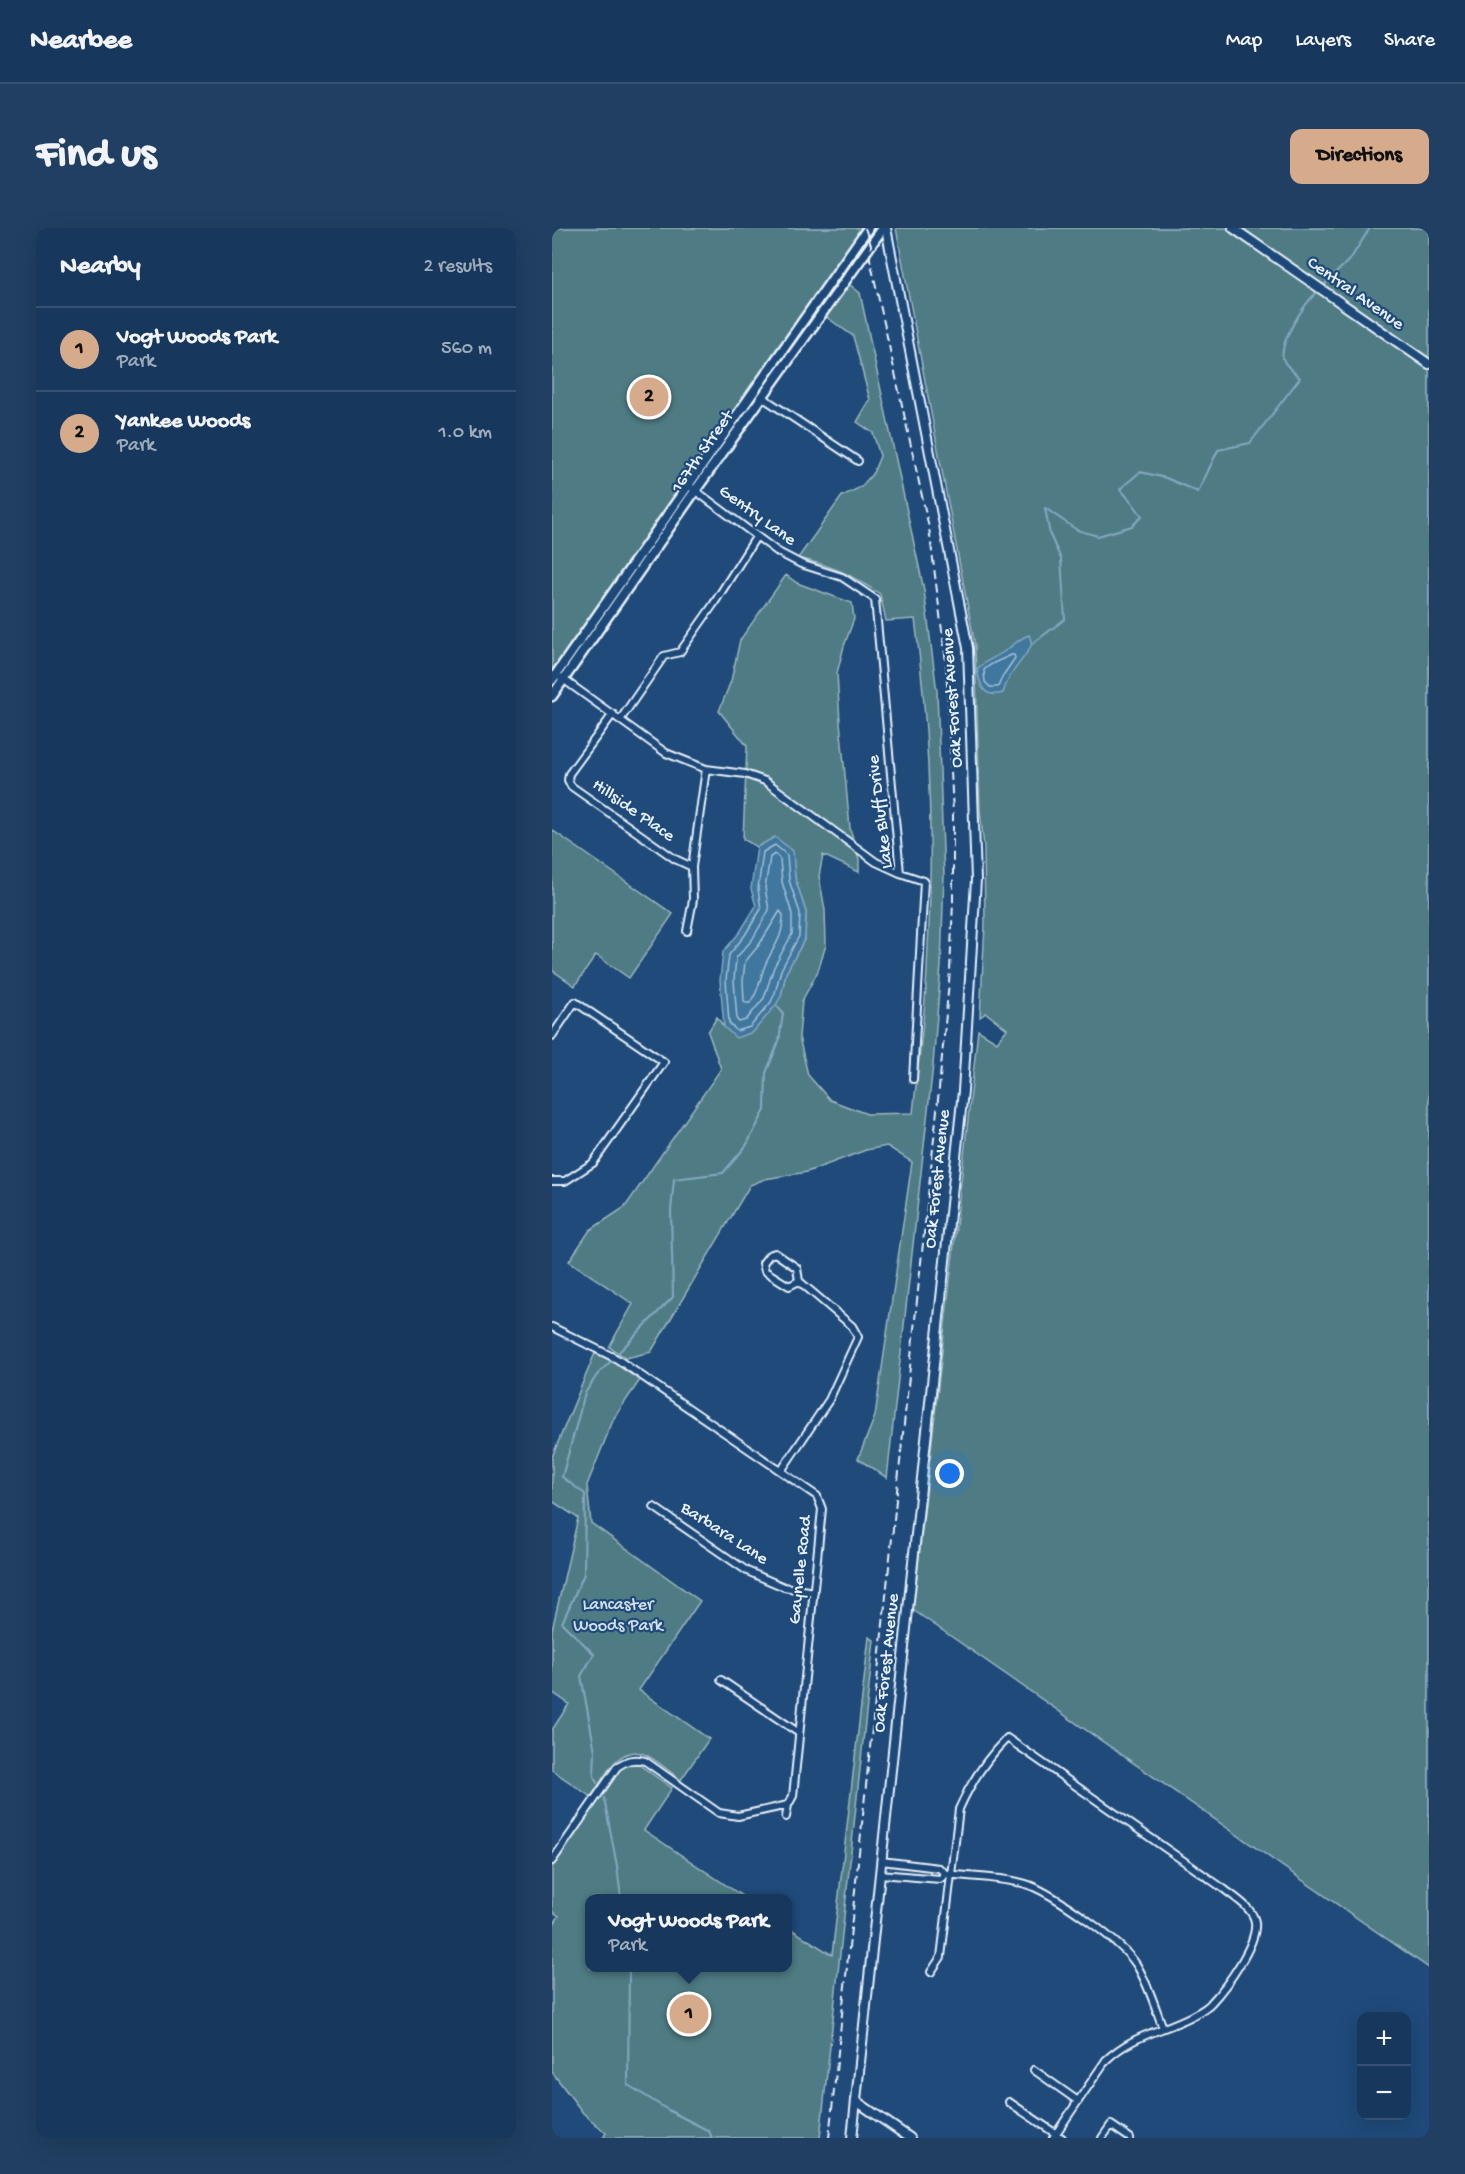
<!DOCTYPE html>
<html lang="en">
<head>
<meta charset="utf-8">
<style>
	body { margin:0; font-family:"Gochi Hand",sans-serif; background:#203f62; color:#f1f3f6 }
	.controls { position:absolute; right:18px; bottom:18px; display:grid; overflow:hidden; border-radius:12px; box-shadow:0 6px 24px #0002 }
	.controls button { width:54px; height:54px; display:grid; place-items:center; padding:0; border:0; border-bottom:2px solid #365272; background:#17385c; color:#f1f3f6; font:30px sans-serif }
	.you { position:absolute; left:398px; top:1246px; width:21px; height:21px; margin:-15px; border:4px solid #fff; border-radius:50%; background:#1a73e8; box-shadow:0 0 0 9px #1a73e833 }
	.badge { display:grid; place-items:center; width:39px; height:39px; border-radius:50%; background:#d6ab8b; color:#111; font-size:20px; font-weight:700 }
	.pin { position:absolute; translate:-50% -50%; border:3px solid #fff; box-shadow:0 2px 6px #0006 }
	.popup { position:absolute; left:33px; top:1666px; width:207px; height:78px; box-sizing:border-box; display:grid; place-content:center; border-radius:12px; background:#17385c; filter:drop-shadow(0 2px 4px #0005); font-size:20px; white-space:nowrap; color:#9eacbb }
	.popup b { font-size:22px; color:#f1f3f6 }
	.popup::after { content:''; position:absolute; left:50%; top:100%; margin-left:-12px; border:12px solid transparent; border-top-color:#17385c }
	.list { margin:0; padding:0; list-style:none }
	h2 { display:flex; justify-content:space-between; align-items:center; height:78px; margin:0; padding:0 24px; font-size:26px }
	h2 small { font-size:20px; font-weight:400; color:#9eacbb }
	.list li { display:grid; grid-template-columns:39px 1fr auto; gap:18px; align-items:center; box-sizing:border-box; height:84px; padding:0 24px; border-top:2px solid #365272 }
	.list b { display:block; font-size:22px; white-space:nowrap }
	.list p { margin:0; font-size:20px; white-space:nowrap; color:#9eacbb }
	.list em { font-size:20px; font-style:normal; color:#9eacbb }
	.map { position:relative; flex:none; width:877px; height:1910px; overflow:hidden; border-radius:12px }
	header { display:flex; align-items:center; gap:36px; box-sizing:border-box; height:84px; padding:0 30px; background:#17385c; border-bottom:2px solid #365272 }
	header strong { font-size:28px }
	nav { display:flex; gap:33px; margin-inline-start:auto; font-size:21px }
	.intro { display:flex; align-items:center; justify-content:space-between; box-sizing:border-box; height:144px; padding:0 36px }
	h1 { margin:0; font-size:42px }
	.button { padding:15px 27px; border-radius:12px; background:#d6ab8b; color:#111; font-size:21px; font-weight:700 }
	main { display:flex; gap:36px; padding:0 36px }
	aside { flex:1; background:#17385c; border-radius:12px; box-shadow:0 6px 24px #0002 }
	.map>svg:first-child { display:block }
	.green { fill:#507c84; stroke:#9cb6be; stroke-width:1.5 }
	.water { fill:#41779e; stroke:#84a8c2; stroke-width:1.5 }
	.lines { fill:none; stroke-linecap:round; stroke-linejoin:round }
	.shore { stroke:#a5c0d4; stroke-width:1.5 }
	.stream { stroke:#84a8c2; stroke-width:2 }
	.minor-casing { stroke:#e8f1f8; stroke-width:10 }
	.tertiary-casing { stroke:#e8f1f8; stroke-width:12 }
	.secondary-casing { stroke:#e8f1f8; stroke-width:13 }
	.minor { stroke:#1f4a7a; stroke-width:6 }
	.tertiary { stroke:#1f4a7a; stroke-width:8 }
	.secondary { stroke:#1f4a7a; stroke-width:8 }
	.rail { stroke:#e8f1f8; stroke-width:2; stroke-dasharray:9 4.5; stroke-linecap:butt }
	.labels { text-anchor:middle; dominant-baseline:central; stroke-width:4.5; stroke-linejoin:round; paint-order:stroke }
	.street-label { font-size:18px; fill:#e8f1f8; stroke:#1f4a7a }
	.park-label { font-size:18px; fill:#d1dfe7; stroke:#1f4a7a }
</style>
</head>
<body>
<header>
<strong>Nearbee</strong>
<nav><a>Map</a><a>Layers</a><a>Share</a></nav>
</header>
<div class="intro"><h1>Find us</h1><a class="button">Directions</a></div>
<main>
<aside>
<h2>Nearby<small>2 results</small></h2>
<ul class="list">
<li><span class="badge">1</span><div><b>Vogt Woods Park</b><p>Park</p></div><em>560 m</em></li>
<li><span class="badge">2</span><div><b>Yankee Woods</b><p>Park</p></div><em>1.0 km</em></li>
</ul>
</aside>
<div class="map">
<svg width="877" height="1910" viewBox="0 0 877 1910">
	<rect width="100%" height="100%" fill="#1f4a7a"/>
	<filter id="ink" filterUnits="userSpaceOnUse"><feTurbulence type="fractalNoise" baseFrequency=".0167" numOctaves="2"/><feDisplacementMap in="SourceGraphic" scale="12" xChannelSelector="R" yChannelSelector="G"/><feConvolveMatrix kernelMatrix="1 2 1 2 8 2 1 2 1" color-interpolation-filters="sRGB"/></filter>
	<g filter="url(#ink)">
		<!-- green -->
		<path class="green" d="M0 0H310L234 112 0 446Z
			M344 0H877V1740L361 1382 426 802 445 814 455 801 434 785 428 789 433 697 432 620 428 581 423 417Z
			M297 56 308 65 372 362 385 464 392 648 389 737 381 837 335 1250 306 1231 323 1188 360 934 335 918 314 922 255 944 213 951 198 957 99 1124 74 1130 57 1119 81 1076 17 1033 38 1002 73 979 169 841 156 804 165 789 172 799 229 768 234 745 253 710 254 684 243 650 240 623 223 610 205 619 191 611 195 518 167 483 179 453 188 412 234 347 245 355 300 375 302 391 292 418 285 445 288 494 298 600 307 631V644L271 627 267 648 273 682 274 717 266 743 250 773 247 809 256 847 278 872 315 886 361 885C366 837 373 789 375 741 382 624 378 507 363 391L334 393 328 366C298 346 281 338 246 330L290 268 309 259 321 245 328 228 321 205 305 194 318 172 301 108 273 88Z
			M0 602 121 686 77 750 44 727 23 758 0 742Z
			M43 1125 56 1131 88 1152 62 1190 35 1257 39 1295 148 1373 87 1462 157 1511 129 1552C118 1544 106 1533 94 1527 67 1514 51 1551 39 1569L0 1542V1502L17 1476 0 1464V1402L26 1290 0 1273V1229Z
			M317 1409 322 1412 268 1910H51L54 1905 31 1885 0 1844V1699L7 1688 0 1683V1640L68 1541 77 1535 86 1536 120 1560 92 1602 193 1670H38V1740H236V1699L280 1727Z"/>
		<!-- water -->
		<path class="water" d="M477 407 480 416C471 434 457 443 451 465 431 471 428 457 425 441 434 432 443 430 453 423 462 417 466 411 477 407Z
			M223 609 241 623 243 650 254 684 253 710 234 745 229 768 224 777 201 804 184 810 172 799 168 752 171 724 188 704 204 678 199 661 205 619Z"/>
		<g class="lines">
			<!-- shore -->
			<path class="shore" d="M459 427H462L463 430 450 449 446 459H438L433 454 432 442C438 435 450 432 459 427Z
				M223 617 235 627 237 652 248 685 247 708 229 742 223 765 219 774 198 799 185 803 177 795 174 752 177 727 193 707 209 681 206 661 211 624Z
				M223 626 228 631 230 654 240 686V706L222 739 212 770 194 792 187 794 185 792 182 752 184 730 200 712 217 682 213 660 218 629Z
				M228 683 231 687C231 710 223 716 214 735 207 751 209 760 198 775H194L192 773 191 753 193 734 207 717Z"/>
			<!-- stream -->
			<path class="stream" d="M770 59 799 30 818 0
				M480 416 513 391 509 331 498 307 493 280 525 302 546 308 580 298 590 288 579 273 568 261 588 244 614 250 646 264 666 222 698 215 748 150C743 145 735 139 732 133 724 116 754 74 766 63
				M66 1125 121 1069 119 983 122 951 171 945 194 918 213 882 214 845 227 813 231 785 224 777
				M45 1555 42 1548 43 1523 29 1448 42 1426 10 1395 32 1346 33 1266 10 1249 33 1165 45 1147 58 1134
				M52 1570 65 1638 69 1670
				M77 1740 76 1857 116 1882 157 1903 160 1910"/>
			<!-- minor casing -->
			<g class="minor-casing">
				<path id="minor" d="M210 169 306 233
					M140 260 226 324 249 336 290 349 323 371 348 645
					M4 446 114 525 154 541 193 546 213 553 324 634 348 645 372 653 361 851
					M61 486 17 546 16 552 19 558 123 631 140 639
					M68 492 112 428 128 424 161 377 204 309
					M135 703 141 672 140 639 154 541
					M0 808 23 774 112 834 41 935 13 953H0
					M0 1099 65 1131 265 1268 270 1281 241 1568 236 1577 234 1589
					M229 1243 277 1172 306 1109 300 1098 247 1053 245 1040 223 1025 217 1027 211 1035 213 1043 237 1058 247 1053
					M102 1279 195 1343 232 1359 262 1364
					M169 1452 247 1505
					M0 1633 65 1539C75 1532 81 1530 93 1533L167 1585 186 1588 236 1577
					M329 1633 387 1640 394 1646C419 1649 453 1649 477 1657 503 1667 568 1712 584 1736 596 1755 603 1779 611 1800
					M328 1646 388 1651 394 1646
					M379 1744 389 1729 407 1581C418 1556 435 1530 455 1510L672 1661C682 1669 701 1680 703 1694 706 1716 674 1759 659 1775 655 1780 647 1784 640 1788 609 1804 582 1806 554 1832L501 1910
					M482 1842 526 1873
					M457 1874 510 1910
					M550 1910 559 1897 578 1910"/>
			</g>
			<!-- tertiary casing -->
			<g class="tertiary-casing">
				<path id="tertiary" d="M681 0 877 136
					M304 1873 358 1910
					M300 1910 411 863 424 652 416 420 334 0"/>
			</g>
			<!-- secondary casing -->
			<g class="secondary-casing">
				<path id="secondary" d="M0 452 316 0
					M0 468 143 263 331 0"/>
			</g>
			<!-- minor -->
			<use href="#minor" class="minor"/>
			<!-- tertiary -->
			<use href="#tertiary" class="tertiary"/>
			<!-- secondary -->
			<use href="#secondary" class="secondary"/>
			<!-- rail -->
			<path class="rail" d="M277 1910 385 882 398 743 401 674V586L394 434 377 300 318 31 319 17 313 0"/>
		</g>
	</g>
	<g class="labels">
		<!-- street labels -->
		<g class="street-label">
			<text transform="translate(803 66) rotate(35)">Central Avenue</text>
			<text transform="translate(151 224) rotate(-55)">167th Street</text>
			<text transform="translate(205 288) rotate(36)">Gentry Lane</text>
			<text transform="translate(401 470) rotate(-94)">Oak Forest Avenue</text>
			<text transform="translate(81 583) rotate(35)">Hillside Place</text>
			<text transform="translate(329 584) rotate(-97)">Lake Bluff Drive</text>
			<text transform="translate(386 951) rotate(-84)">Oak Forest Avenue</text>
			<text transform="translate(172 1306) rotate(33)">Barbara Lane</text>
			<text transform="translate(249 1342) rotate(-84)">Gaynelle Road</text>
			<text transform="translate(335 1435) rotate(-84)">Oak Forest Avenue</text>
		</g>
		<!-- park labels -->
		<g class="park-label">
			<text x="66" y="1377">Lancaster<tspan x="66" dy="21">Woods Park</tspan></text>
		</g>
	</g>
</svg>
<div class="controls">
<button>+</button>
<button>−</button>
</div>
<div class="you"></div>
<div class="pin badge" style="left:137px;top:1786px">1</div>
<div class="popup"><b>Vogt Woods Park</b>Park</div>
<div class="pin badge" style="left:97px;top:169px">2</div>
</div>
</main>
</body>
</html>
